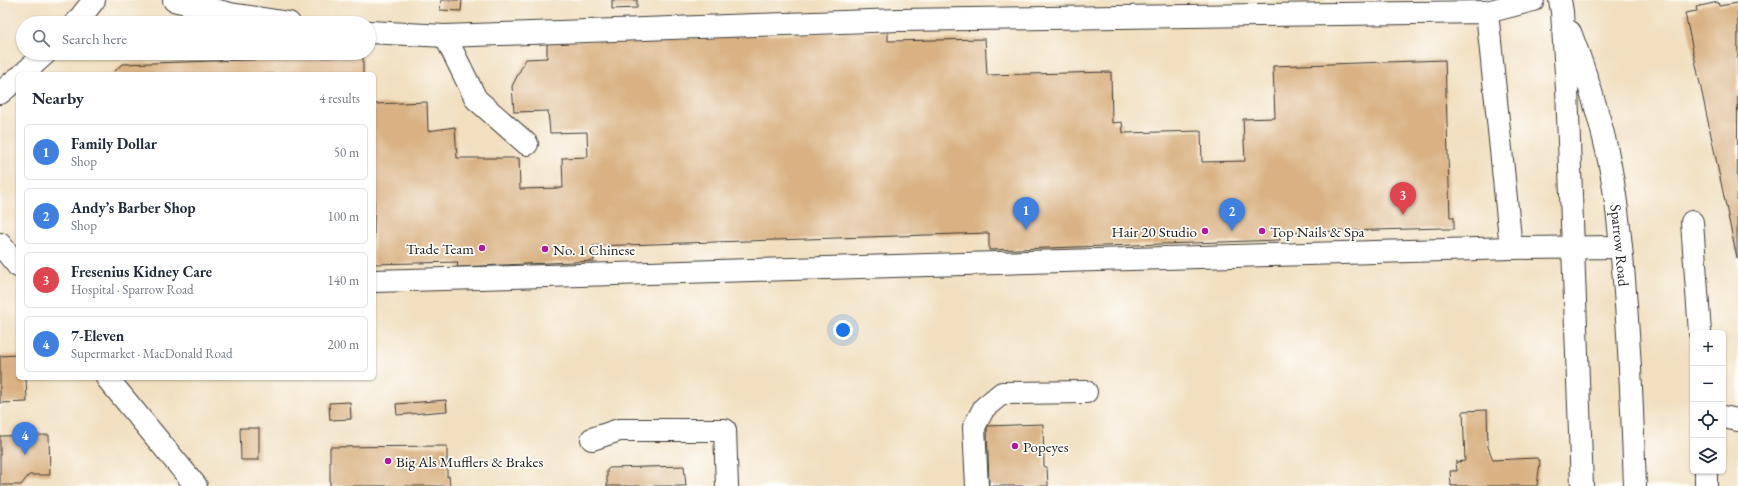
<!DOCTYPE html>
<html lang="en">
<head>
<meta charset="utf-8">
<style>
	body { margin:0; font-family:"EB Garamond",serif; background:#f2f2f3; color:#1f2937 }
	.controls { position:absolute; right:12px; bottom:12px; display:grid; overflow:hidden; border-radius:6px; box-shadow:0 1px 3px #0004 }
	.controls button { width:36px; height:36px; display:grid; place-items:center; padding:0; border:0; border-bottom:1px solid #e0e1e3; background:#fff; color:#1f2937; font:20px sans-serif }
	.you { position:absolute; left:843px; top:330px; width:14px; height:14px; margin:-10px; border:3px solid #fff; border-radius:50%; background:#1a73e8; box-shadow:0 0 0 6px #1a73e833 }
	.badge { display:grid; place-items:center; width:26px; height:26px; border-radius:50%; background:#1a73e8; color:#fff; font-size:13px; font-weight:700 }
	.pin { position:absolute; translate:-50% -33px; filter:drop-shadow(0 1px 2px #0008) }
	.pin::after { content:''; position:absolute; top:21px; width:14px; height:12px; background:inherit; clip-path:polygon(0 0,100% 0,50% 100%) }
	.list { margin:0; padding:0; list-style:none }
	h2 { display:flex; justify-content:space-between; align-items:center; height:52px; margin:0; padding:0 16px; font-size:17px }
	h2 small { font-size:13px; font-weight:400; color:#747a83 }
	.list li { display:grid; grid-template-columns:26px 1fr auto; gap:12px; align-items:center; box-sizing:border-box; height:56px; margin:0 8px 8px; padding:0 8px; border:1px solid #e0e1e3; border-radius:6px }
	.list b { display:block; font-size:15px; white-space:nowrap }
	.list p { margin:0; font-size:13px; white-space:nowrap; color:#747a83 }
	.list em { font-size:13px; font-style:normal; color:#747a83 }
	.icon { flex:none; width:22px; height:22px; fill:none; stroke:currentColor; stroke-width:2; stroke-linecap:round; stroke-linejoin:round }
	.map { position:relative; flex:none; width:1738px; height:486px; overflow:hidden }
	.search { position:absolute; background:#fff; box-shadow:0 1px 3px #0004; left:16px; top:16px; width:360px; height:44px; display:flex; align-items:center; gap:10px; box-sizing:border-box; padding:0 14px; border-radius:22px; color:#747a83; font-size:15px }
	.panel { position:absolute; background:#fff; box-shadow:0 1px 3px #0004; left:16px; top:72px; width:360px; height:308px; border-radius:6px }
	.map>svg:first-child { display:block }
	.building { fill:#d9b182 }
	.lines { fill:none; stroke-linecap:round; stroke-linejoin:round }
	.minor-casing { stroke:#3c3935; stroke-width:24 }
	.minor { stroke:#fff; stroke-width:22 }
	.poi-dot { fill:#b5179e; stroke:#fdfcf7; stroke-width:1.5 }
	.labels { text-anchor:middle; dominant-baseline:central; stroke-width:3.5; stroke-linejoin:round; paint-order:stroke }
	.poi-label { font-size:15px; fill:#1c1c1c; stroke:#fdfcf7; text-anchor:start }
	.street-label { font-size:15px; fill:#1c1c1c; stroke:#fdfcf7 }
</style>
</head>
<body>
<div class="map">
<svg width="1738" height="486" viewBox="0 0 1738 486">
	<rect width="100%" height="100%" fill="#fdfcf7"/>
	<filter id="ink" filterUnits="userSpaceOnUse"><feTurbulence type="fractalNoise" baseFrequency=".025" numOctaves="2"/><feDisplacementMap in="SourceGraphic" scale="8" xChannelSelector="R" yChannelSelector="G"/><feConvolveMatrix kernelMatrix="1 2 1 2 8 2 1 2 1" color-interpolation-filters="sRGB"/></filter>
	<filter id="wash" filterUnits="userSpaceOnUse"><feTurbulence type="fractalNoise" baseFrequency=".012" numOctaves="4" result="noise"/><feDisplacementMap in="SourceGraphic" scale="16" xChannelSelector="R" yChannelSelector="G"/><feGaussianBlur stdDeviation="0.9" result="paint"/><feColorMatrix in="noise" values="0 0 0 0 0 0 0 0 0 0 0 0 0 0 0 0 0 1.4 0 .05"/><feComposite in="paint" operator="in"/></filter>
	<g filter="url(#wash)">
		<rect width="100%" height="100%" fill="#f1dfc0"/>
		<g id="blocks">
			<!-- building -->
			<path class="building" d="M441 0H462L461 11 440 10Z
				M612 0H637V8L612 9Z
				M1718 2 1719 6 1738 3 1737 258 1685 13 1697 11 1696 7Z
				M888 31V41L985 39 987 75 1111 72 1112 123 1122 122 1123 133 1201 131 1202 162 1245 161 1243 119 1275 118 1273 66 1445 60 1450 217H1454V229H1442V228L1279 233 1280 240 989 250V233L593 246 594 261 457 267 458 262 374 264V104L427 102 428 131 455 127 457 158H519L520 189 563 188 562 158 588 157 587 132 550 133 548 111 514 112 512 86 526 59 547 58V42Z
				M363 56V74H112L122 64Z
				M18 355V378H26L27 402 0 403V356Z
				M446 400 447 411 397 415 396 404Z
				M350 402 351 419 330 420 329 403Z
				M1487 410 1488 447 1493 460 1537 458 1540 462 1537 486H1451L1450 471H1457L1456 462 1465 461 1463 411Z
				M1043 424 1044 467H1047L1048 486H989L987 426Z
				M240 428H259V460H241Z
				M49 435 50 475H29L21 485H0V436Z
				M447 446V477L449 476 450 486H330V447Z
				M684 466 686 486H607V470L609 468Z"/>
		</g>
	</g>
	<g filter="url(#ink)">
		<use href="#blocks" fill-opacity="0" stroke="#3c3935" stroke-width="1"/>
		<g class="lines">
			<!-- minor casing -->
			<g class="minor-casing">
				<g id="minor">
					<path d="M174 0 230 14 289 23"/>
					<path d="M1560 0 1562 12 1567 89 1582 486"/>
					<path d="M1487 12 1533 0"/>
					<path d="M76 23 94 0"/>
					<path d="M369 32 445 36 899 20 1487 12 1511 248"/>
					<path id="s1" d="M1570 32C1585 71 1598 110 1607 151 1614 182 1618 215 1621 247 1629 326 1632 406 1635 486"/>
					<path d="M445 36 476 99 527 144"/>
					<path d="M23 74 46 53"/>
					<path d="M0 93 18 78"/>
					<path d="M1692 222 1700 333"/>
					<path d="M0 244 18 266"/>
					<path d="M374 281 1511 248 1621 247"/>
					<path d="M107 378 196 486"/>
					<path d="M1723 417 1738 420"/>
					<path d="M592 439 619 430H725L727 486"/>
					<path d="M977 486 974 427 984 408 1002 393 1086 392"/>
					<path d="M1706 486V471"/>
				</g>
			</g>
			<!-- minor -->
			<use href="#minor" class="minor"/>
		</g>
	</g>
	<!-- markers -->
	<g class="poi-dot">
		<circle cx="1205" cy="231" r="4"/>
		<circle cx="1262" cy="231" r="4"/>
		<circle cx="482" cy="248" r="4"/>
		<circle cx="545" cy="249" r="4"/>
		<circle cx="1015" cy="446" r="4"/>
		<circle cx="388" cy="461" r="4"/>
	</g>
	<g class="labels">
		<!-- poi labels -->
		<g class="poi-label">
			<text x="1197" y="231" text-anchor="end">Hair 20 Studio</text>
			<text x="1270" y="231">Top Nails &amp; Spa</text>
			<text x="474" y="248" text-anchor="end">Trade Team</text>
			<text x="553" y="249">No. 1 Chinese</text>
			<text x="1023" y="446">Popeyes</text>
			<text x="396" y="461">Big Als Mufflers &amp; Brakes</text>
		</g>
		<!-- street labels -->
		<g class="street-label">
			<text stroke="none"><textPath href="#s1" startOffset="220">Sparrow Road</textPath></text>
		</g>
	</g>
</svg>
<div class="controls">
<button>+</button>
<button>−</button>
<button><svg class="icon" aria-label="locate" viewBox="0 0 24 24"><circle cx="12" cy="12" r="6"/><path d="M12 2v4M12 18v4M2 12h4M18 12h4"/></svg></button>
<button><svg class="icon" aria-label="layers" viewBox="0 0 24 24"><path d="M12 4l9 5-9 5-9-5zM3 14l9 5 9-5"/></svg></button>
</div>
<div class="you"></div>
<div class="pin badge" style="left:1026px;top:230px;background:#3f7fe0">1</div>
<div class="pin badge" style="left:1232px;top:231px;background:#3f7fe0">2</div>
<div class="pin badge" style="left:1403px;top:215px;background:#e0444e">3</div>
<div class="pin badge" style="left:25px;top:455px;background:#3f7fe0">4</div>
<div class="search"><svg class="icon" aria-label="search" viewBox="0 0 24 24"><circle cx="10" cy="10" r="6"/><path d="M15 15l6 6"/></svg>Search here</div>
<section class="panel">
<h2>Nearby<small>4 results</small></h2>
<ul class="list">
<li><span class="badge" style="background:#3f7fe0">1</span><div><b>Family Dollar</b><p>Shop</p></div><em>50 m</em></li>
<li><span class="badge" style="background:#3f7fe0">2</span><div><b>Andy’s Barber Shop</b><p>Shop</p></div><em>100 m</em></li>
<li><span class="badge" style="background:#e0444e">3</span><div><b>Fresenius Kidney Care</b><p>Hospital · Sparrow Road</p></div><em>140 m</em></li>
<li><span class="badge" style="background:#3f7fe0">4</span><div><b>7-Eleven</b><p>Supermarket · MacDonald Road</p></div><em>200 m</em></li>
</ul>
</section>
</div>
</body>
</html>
